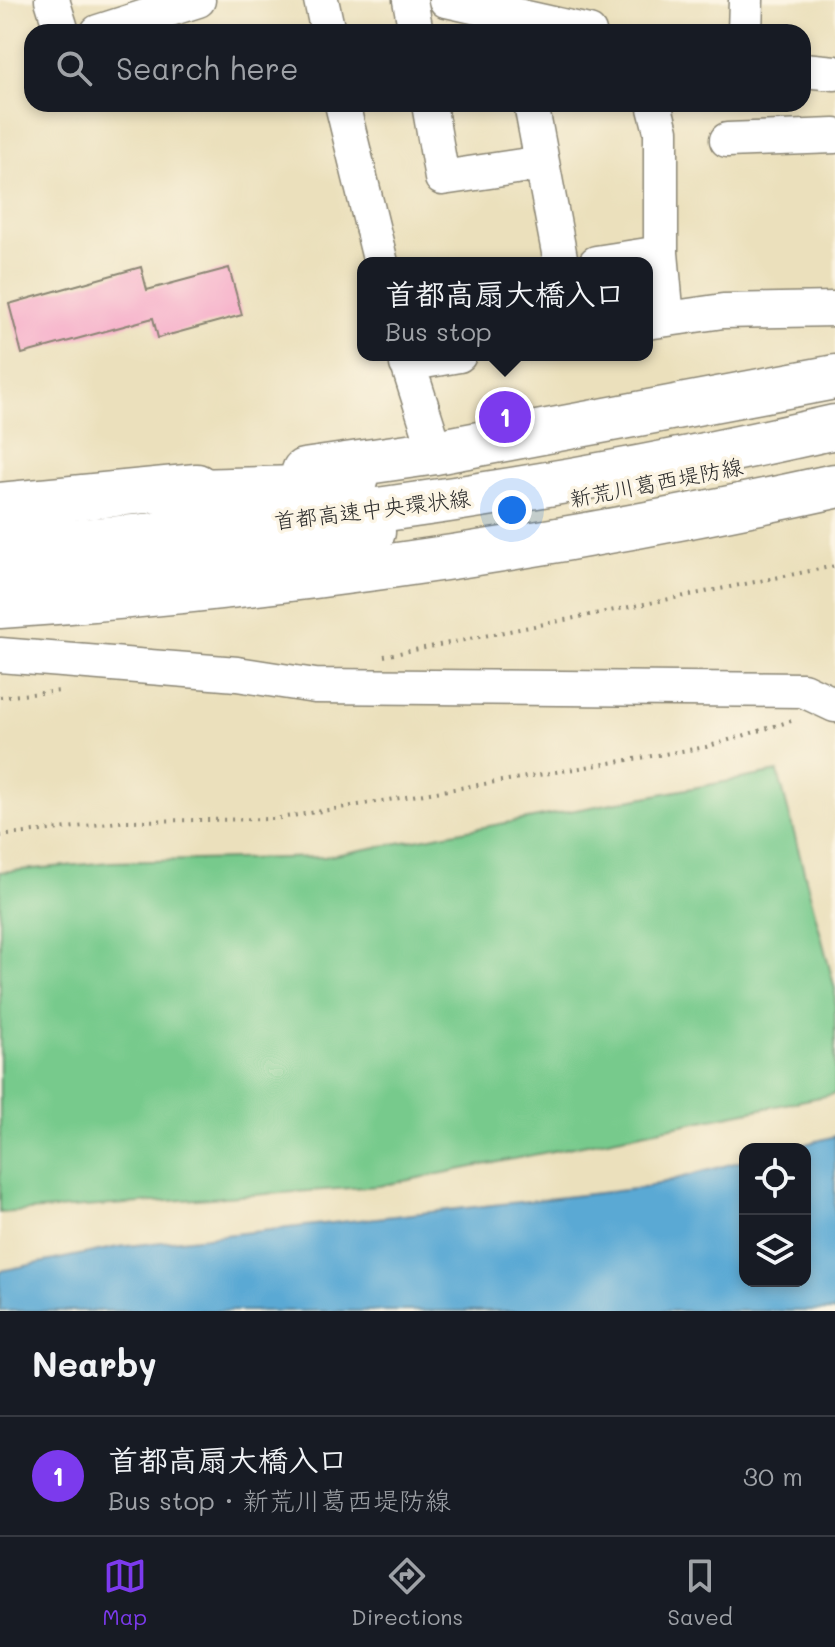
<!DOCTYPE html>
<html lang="en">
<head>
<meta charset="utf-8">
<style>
	body { margin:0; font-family:Mali,"Klee One",sans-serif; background:#242831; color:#f1f3f6 }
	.controls { position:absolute; right:24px; bottom:24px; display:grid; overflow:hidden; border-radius:16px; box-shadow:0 4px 12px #0003 }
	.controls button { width:72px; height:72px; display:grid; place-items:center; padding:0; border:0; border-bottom:2px solid #363941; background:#171b24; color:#f1f3f6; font:40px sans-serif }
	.you { position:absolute; left:512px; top:510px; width:28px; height:28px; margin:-20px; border:6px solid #fff; border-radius:50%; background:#1a73e8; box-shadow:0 0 0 12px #1a73e833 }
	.badge { display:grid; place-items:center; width:52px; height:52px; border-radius:50%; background:#7c3aed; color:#fff; font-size:26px; font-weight:700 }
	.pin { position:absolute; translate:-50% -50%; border:4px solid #fff; box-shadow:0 2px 8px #0006 }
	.popup { position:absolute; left:357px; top:257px; width:296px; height:104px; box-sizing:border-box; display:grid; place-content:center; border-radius:16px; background:#171b24; filter:drop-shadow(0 2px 6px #0005); font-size:26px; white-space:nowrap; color:#9ea1a6 }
	.popup b { font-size:30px; color:#f1f3f6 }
	.popup::after { content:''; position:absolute; left:50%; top:100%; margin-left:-16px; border:16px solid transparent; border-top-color:#171b24 }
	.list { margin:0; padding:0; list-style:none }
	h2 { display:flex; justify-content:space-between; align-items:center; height:104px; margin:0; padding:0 32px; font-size:34px }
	h2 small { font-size:26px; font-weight:400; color:#9ea1a6 }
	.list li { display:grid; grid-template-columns:52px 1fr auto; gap:24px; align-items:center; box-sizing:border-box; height:120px; padding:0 32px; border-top:2px solid #363941 }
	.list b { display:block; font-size:30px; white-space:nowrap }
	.list p { margin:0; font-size:26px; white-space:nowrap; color:#9ea1a6 }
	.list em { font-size:26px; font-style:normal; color:#9ea1a6 }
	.icon { flex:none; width:44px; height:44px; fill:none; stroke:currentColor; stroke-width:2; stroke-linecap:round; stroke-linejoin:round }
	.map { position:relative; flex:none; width:835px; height:1311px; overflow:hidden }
	.search { position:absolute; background:#171b24; box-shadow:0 4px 12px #0003; left:24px; right:24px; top:24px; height:88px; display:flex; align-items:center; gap:20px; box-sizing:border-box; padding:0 28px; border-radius:24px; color:#9ea1a6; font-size:30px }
	.sheet { height:224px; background:#171b24 }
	nav { display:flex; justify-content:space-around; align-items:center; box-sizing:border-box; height:112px; border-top:2px solid #363941; background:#171b24; font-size:22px; color:#9ea1a6 }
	nav a { display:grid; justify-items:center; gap:4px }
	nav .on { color:#7c3aed }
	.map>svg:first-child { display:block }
	.green { fill:#77ca8c; stroke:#517a5c; stroke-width:2 }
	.water { fill:#5aa9d4; stroke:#426a80; stroke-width:2 }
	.building { fill:#f5a5c6 }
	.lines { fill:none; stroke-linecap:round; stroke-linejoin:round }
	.minor-casing { stroke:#8b8674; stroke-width:37 }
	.major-casing { stroke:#8b8674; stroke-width:47 }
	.highway-casing { stroke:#8b8674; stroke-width:47 }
	.path { stroke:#8b8674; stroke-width:4; stroke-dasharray:2 6; stroke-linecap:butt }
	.minor { stroke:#fff; stroke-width:34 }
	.major { stroke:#fff; stroke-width:44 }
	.highway { stroke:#fff; stroke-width:44 }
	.labels { text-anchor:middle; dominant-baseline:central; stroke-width:7; stroke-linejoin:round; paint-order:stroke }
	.street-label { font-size:22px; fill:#2b2b2b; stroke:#fcf5e5 }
</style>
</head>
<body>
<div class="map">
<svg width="835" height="1311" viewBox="0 0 835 1311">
	<rect width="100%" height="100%" fill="#fcf5e5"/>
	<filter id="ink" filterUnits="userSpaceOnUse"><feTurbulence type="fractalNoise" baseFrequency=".0125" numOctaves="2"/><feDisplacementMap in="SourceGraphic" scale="16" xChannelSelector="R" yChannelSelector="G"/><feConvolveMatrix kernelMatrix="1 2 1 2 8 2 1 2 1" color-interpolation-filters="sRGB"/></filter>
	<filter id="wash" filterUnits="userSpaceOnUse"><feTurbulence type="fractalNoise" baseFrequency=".006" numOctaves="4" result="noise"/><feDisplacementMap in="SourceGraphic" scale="32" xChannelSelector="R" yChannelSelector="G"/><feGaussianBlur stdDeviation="1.8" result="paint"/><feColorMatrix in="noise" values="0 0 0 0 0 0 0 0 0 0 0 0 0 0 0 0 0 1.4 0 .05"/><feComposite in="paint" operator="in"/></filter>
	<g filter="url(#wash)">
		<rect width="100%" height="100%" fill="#ebe0bc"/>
		<!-- green -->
		<path class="green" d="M778 772 835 989V1094L379 1186 0 1213V872L110 862 324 857Z"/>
		<!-- water -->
		<path class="water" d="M835 1136V1311H0V1271L118 1247 643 1188 745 1160V1281H805V1149H787Z"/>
		<g id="blocks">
			<!-- building -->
			<path class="building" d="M141 267 147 290 229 268 242 315 158 338 153 318 22 354 9 304Z"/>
		</g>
	</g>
	<g filter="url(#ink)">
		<use href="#blocks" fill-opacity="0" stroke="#8b8674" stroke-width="2"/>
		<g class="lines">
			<!-- minor casing -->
			<g class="minor-casing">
				<path id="minor" d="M52 0 62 32
					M321 0 328 32
					M410 0 416 32
					M446 0 589 32
					M98 32 198 0
					M745 32 746 0
					M803 70 835 73
					M342 104 381 263
					M429 104 442 178 542 163
					M531 104 561 263
					M727 140 835 136
					M661 253 667 319
					M596 263 661 253V131L654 104
					M647 322 723 311 835 309
					M405 355 436 452
					M407 364 459 355
					M0 655 237 674 315 686 803 690 835 705"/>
			</g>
			<!-- major casing -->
			<g class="major-casing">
				<path id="major" d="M304 471 436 452 835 377
					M0 505 197 486
					M0 571 199 556 373 532"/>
			</g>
			<!-- highway casing -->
			<g class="highway-casing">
				<path id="highway" d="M161 492 299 488 355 481
					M0 546C281 531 561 489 835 427
					M0 606C280 588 561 546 835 486"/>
			</g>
			<!-- path -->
			<path class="path" d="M384 656 835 566
				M0 697 61 691
				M0 836 127 821 274 819 706 747 791 721"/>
			<!-- minor -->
			<use href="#minor" class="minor"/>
			<!-- major -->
			<use href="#major" class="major"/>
			<!-- highway -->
			<use href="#highway" class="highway"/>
		</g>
	</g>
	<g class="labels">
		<!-- street labels -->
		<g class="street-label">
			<text transform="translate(656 482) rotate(-11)">新荒川葛西堤防線</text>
			<text transform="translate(372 509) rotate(-7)">首都高速中央環状線</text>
		</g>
	</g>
</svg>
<div class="controls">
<button><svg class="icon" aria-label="locate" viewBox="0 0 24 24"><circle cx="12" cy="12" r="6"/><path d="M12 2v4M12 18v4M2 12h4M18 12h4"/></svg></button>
<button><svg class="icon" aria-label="layers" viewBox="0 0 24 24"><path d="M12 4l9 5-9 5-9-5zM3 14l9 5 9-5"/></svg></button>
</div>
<div class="you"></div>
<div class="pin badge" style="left:505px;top:417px">1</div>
<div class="popup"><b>首都高扇大橋入口</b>Bus stop</div>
<div class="search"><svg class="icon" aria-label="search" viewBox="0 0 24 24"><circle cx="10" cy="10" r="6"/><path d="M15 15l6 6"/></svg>Search here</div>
</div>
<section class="sheet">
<h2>Nearby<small></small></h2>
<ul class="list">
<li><span class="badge">1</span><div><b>首都高扇大橋入口</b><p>Bus stop · 新荒川葛西堤防線</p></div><em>30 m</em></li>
</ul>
</section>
<nav>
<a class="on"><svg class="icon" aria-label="map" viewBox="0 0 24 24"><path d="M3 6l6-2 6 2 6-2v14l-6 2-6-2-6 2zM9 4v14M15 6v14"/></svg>Map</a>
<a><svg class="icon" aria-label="directions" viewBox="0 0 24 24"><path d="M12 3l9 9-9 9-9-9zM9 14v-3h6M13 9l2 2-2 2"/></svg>Directions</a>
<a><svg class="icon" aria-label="saved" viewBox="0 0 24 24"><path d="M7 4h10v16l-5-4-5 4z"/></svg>Saved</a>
</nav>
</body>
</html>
